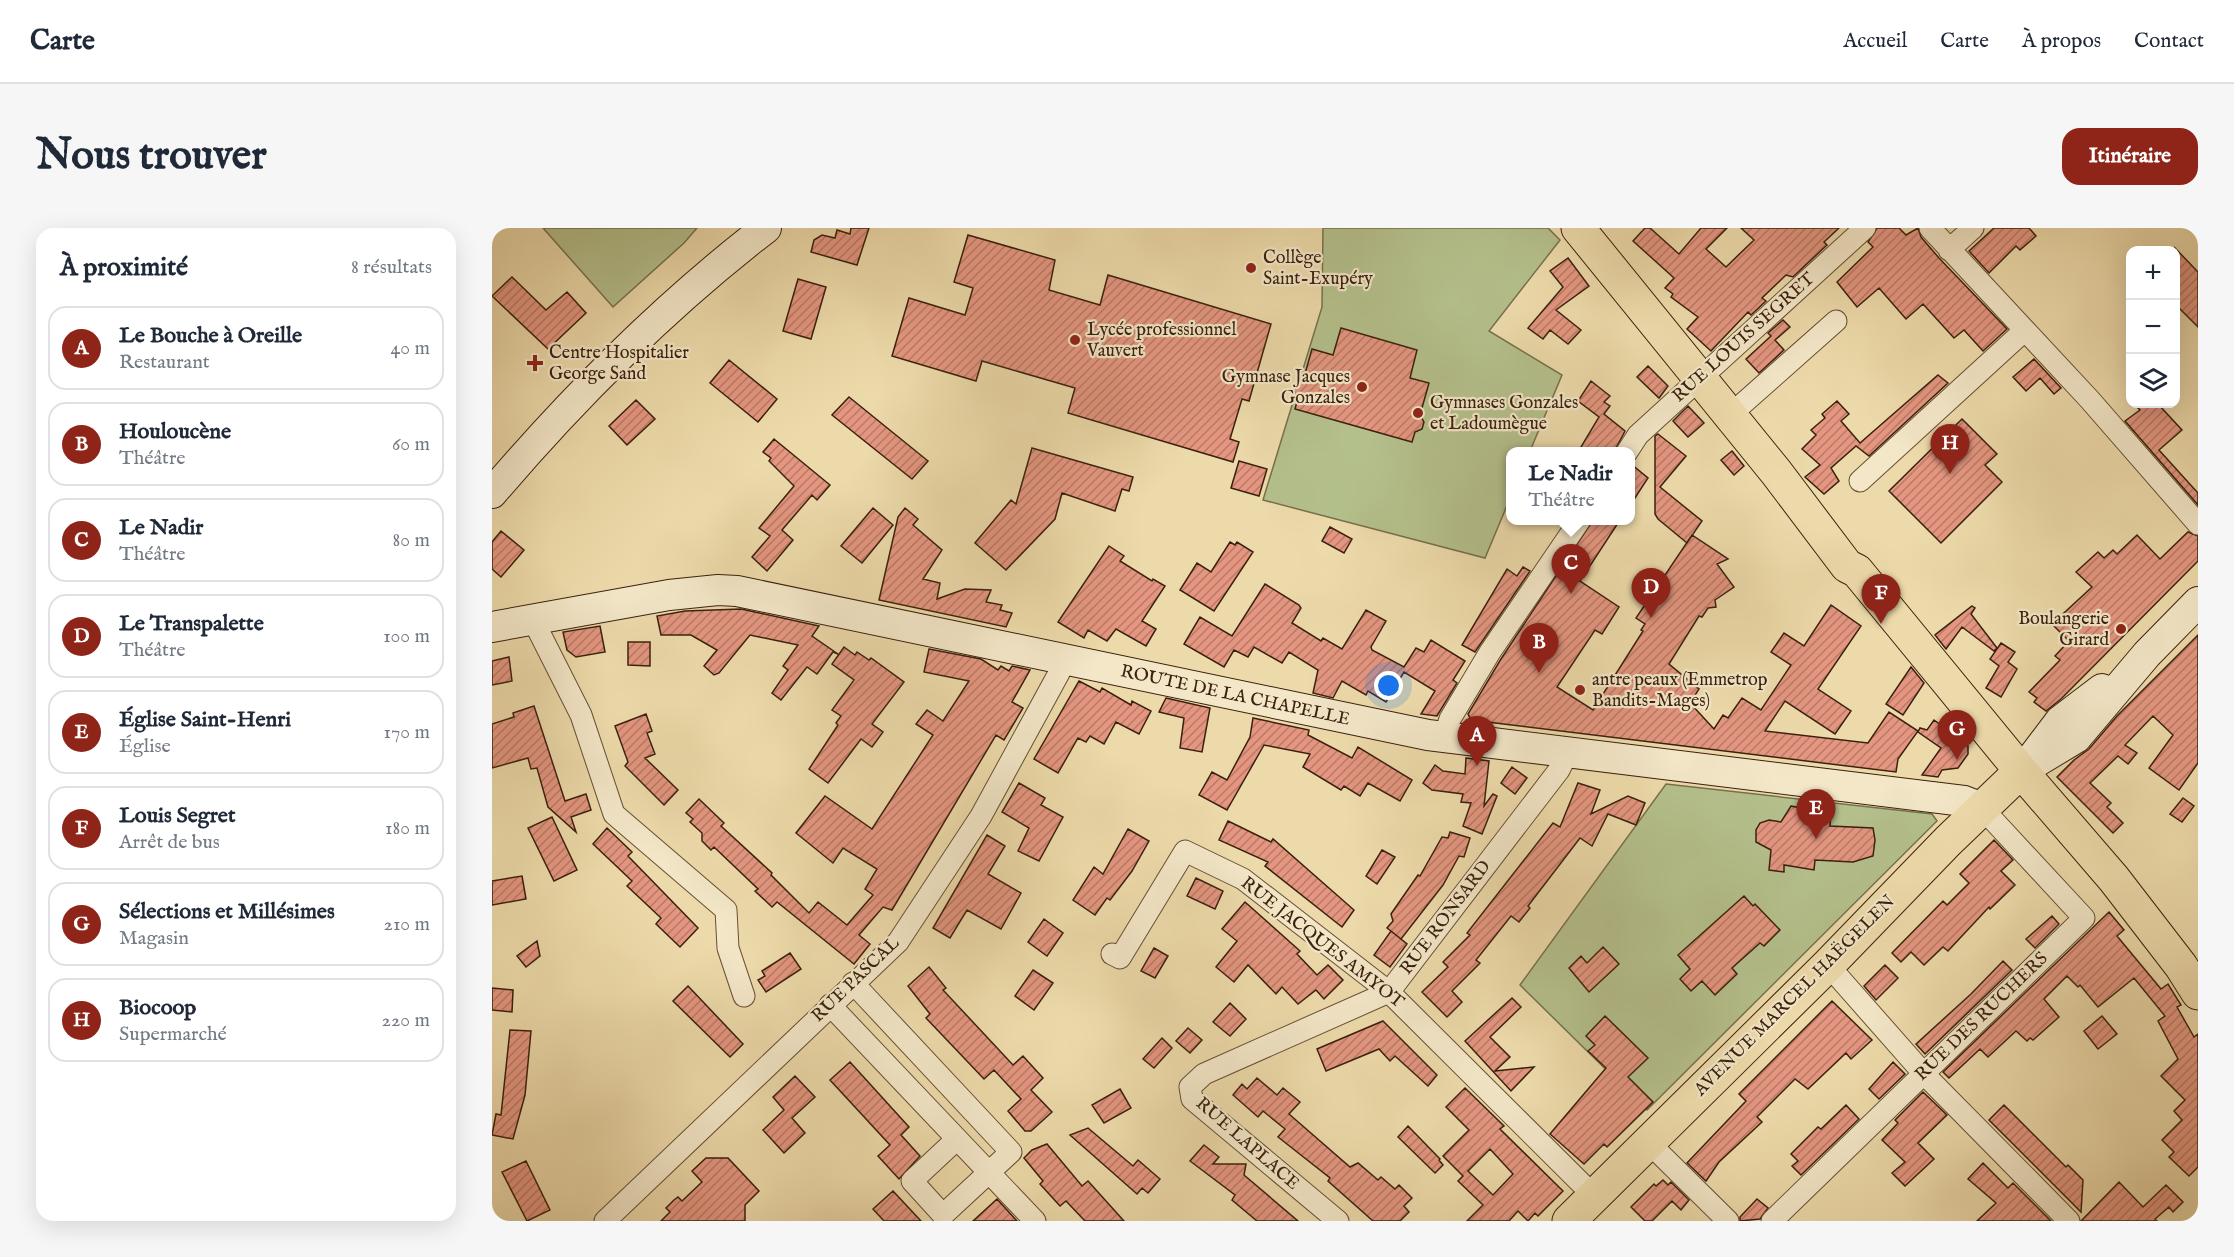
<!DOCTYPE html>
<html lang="fr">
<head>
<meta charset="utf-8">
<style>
	body { margin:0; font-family:"IM FELL English",serif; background:#f6f6f7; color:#1f2937 }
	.controls { position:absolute; right:18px; top:18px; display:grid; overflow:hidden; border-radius:12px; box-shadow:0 6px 24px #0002 }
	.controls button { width:54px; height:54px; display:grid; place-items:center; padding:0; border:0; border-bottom:2px solid #e0e1e3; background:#fff; color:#1f2937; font:30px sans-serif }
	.you { position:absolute; left:897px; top:458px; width:21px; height:21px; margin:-15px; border:4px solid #fff; border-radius:50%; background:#1a73e8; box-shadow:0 0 0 9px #1a73e833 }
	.badge { display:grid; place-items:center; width:39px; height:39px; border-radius:50%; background:#8f2418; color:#fff; font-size:20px; font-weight:700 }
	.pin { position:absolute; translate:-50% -50px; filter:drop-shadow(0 2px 3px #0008) }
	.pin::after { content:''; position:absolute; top:32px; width:21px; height:18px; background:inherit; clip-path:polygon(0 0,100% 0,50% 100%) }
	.popup { position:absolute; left:1014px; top:219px; width:129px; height:78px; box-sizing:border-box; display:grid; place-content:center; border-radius:12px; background:#fff; filter:drop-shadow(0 2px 4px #0005); font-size:20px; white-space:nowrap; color:#747a83 }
	.popup b { font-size:22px; color:#1f2937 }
	.popup::after { content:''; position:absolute; left:50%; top:100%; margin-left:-12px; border:12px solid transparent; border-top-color:#fff }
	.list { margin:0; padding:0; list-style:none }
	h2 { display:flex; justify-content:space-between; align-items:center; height:78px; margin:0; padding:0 24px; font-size:26px }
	h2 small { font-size:20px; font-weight:400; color:#747a83 }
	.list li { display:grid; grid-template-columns:39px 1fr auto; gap:18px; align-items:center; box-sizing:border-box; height:84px; margin:0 12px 12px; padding:0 12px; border:2px solid #e0e1e3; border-radius:18px }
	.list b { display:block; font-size:22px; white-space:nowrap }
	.list p { margin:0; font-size:20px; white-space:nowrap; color:#747a83 }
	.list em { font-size:20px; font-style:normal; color:#747a83 }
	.icon { flex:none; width:33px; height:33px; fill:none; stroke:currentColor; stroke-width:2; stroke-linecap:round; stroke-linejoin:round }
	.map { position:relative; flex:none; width:1706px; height:993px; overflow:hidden; border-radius:18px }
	header { display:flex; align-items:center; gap:36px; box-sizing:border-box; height:84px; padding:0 30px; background:#fff; border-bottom:2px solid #e0e1e3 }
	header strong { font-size:28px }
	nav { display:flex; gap:33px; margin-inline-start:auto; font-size:21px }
	.intro { display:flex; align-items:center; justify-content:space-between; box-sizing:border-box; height:144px; padding:0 36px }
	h1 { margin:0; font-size:42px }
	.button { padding:15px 27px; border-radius:18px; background:#8f2418; color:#fff; font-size:21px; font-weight:700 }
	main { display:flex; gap:36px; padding:0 36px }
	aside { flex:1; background:#fff; border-radius:18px; box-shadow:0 6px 24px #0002 }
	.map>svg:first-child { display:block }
	.green { fill:#b4c08c; stroke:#77704d; stroke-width:1.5 }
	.building { fill:url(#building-hatch); stroke:#3a200e; stroke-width:1.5; fill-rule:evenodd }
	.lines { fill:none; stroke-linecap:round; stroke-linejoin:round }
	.street-casing { stroke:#674e35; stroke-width:23 }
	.secondary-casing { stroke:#3a200e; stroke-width:32 }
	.primary-casing { stroke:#3a200e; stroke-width:35 }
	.street { stroke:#f3e7c8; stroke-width:21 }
	.secondary { stroke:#f3e7c8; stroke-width:30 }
	.primary { stroke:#eddaaa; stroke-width:33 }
	.poi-dot { fill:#8f2418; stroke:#f3e7c8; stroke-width:2 }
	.labels { text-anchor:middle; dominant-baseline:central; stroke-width:4.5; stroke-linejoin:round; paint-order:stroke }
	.poi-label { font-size:18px; fill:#3a200e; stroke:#f3e7c8; text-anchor:start }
	.street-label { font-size:18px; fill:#3a200e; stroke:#f3e7c8 }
</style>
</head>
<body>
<header>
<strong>Carte</strong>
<nav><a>Accueil</a><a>Carte</a><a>À propos</a><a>Contact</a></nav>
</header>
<div class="intro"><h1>Nous trouver</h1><a class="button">Itinéraire</a></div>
<main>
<aside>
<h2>À proximité<small>8 résultats</small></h2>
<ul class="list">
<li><span class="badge">A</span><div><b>Le Bouche à Oreille</b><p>Restaurant</p></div><em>40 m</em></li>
<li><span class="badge">B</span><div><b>Houloucène</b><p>Théâtre</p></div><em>60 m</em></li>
<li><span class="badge">C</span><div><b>Le Nadir</b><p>Théâtre</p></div><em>80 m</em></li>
<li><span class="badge">D</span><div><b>Le Transpalette</b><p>Théâtre</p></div><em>100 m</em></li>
<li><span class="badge">E</span><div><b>Église Saint-Henri</b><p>Église</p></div><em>170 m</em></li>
<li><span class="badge">F</span><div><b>Louis Segret</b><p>Arrêt de bus</p></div><em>180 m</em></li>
<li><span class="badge">G</span><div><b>Sélections et Millésimes</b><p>Magasin</p></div><em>210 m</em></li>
<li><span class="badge">H</span><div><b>Biocoop</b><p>Supermarché</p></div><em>220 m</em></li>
</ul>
</aside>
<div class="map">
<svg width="1706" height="993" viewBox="0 0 1706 993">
	<defs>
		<pattern id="building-hatch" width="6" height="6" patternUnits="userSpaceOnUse" patternTransform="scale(1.5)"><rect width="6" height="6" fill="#e49680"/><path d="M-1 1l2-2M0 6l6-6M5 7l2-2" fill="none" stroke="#ba7a67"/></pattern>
	</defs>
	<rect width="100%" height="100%" fill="#eddaaa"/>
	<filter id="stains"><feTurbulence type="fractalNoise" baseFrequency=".00333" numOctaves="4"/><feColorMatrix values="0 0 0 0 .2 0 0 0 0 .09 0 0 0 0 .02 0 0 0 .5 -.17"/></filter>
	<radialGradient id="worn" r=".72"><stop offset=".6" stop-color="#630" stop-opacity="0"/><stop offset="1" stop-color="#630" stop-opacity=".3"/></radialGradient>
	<!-- green -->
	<path class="green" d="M51 0H205L192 15 121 79Z
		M831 0H1056L1068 12 997 103 1070 147 1038 223 1019 224V268L993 330 771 272 830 79Z
		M1174 556 1440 586 1445 593 1155 882 1028 757Z"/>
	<!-- building -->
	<path class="building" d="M359 0H377L365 37 319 24 322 12 330 7 343 10 345 2 358 6Z
		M1153 0H1158L1187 26 1209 0H1235L1214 21 1234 39 1262 12 1249 0H1347L1332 14 1335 17 1301 49 1294 47 1270 70 1274 73 1259 87 1256 84 1219 123 1195 101 1206 89 1179 69 1181 66 1173 60 1182 50 1141 13Z
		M1385 0H1407L1414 7 1426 0 1429 9 1447 30 1515 101 1491 123 1472 102 1462 110 1431 76 1414 91 1387 60 1365 79 1345 54 1381 19 1376 14Z
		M1502 0H1537L1544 8 1528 22 1524 18 1497 45 1477 23Z
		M476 7 563 32 557 62 608 77 616 47 779 96 757 173 750 171 738 211 747 214 741 234 576 185 583 160 490 133 484 153 400 128 417 70 473 87 481 60 462 54Z
		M1683 20 1706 44V99L1683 76Z
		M1076 30 1097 58 1064 82 1089 102 1076 116 1058 102 1051 111 1036 100 1071 59 1058 43Z
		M20 49 54 82 75 64 94 85 56 121 0 68Z
		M306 51 334 59 319 111 291 103Z
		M1291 92 1298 99 1283 112 1292 122 1267 145 1254 131 1279 108 1276 105Z
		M849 100 925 122 918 150 937 155 928 187 932 194 930 201 923 204 920 214 803 181 806 170 802 163 804 156 811 153 820 121 841 127Z
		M1542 131 1569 160 1562 166 1548 150 1534 163 1521 149Z
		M237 132 285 171 266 194 218 155Z
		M1156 138 1176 158 1167 170 1145 149Z
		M1446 147 1456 155 1377 228 1364 218 1339 240 1347 253 1332 266 1313 249 1328 237 1310 221 1324 207 1319 202 1333 190 1330 186 1345 173 1357 186 1349 193 1368 215Z
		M1099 153 1118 168 1112 174 1118 178 1112 186 1133 203 1122 224H1086L1107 189 1086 173Z
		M357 169 436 233 420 251 340 187Z
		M144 172 163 191 135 217 117 198Z
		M1642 176H1666L1690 202 1667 222 1706 265V277L1633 193 1648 182Z
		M1196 178 1212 195 1196 209 1181 193Z
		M1470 191 1505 226 1493 237 1510 254 1449 315 1397 263Z
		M1166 206 1194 228 1168 259 1210 293 1195 315 1166 291 1163 286V208Z
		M282 211 338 257 325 272 320 267 290 302 301 312 275 343 260 329 278 308 267 300 302 258 277 233 279 230 271 224Z
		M540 220 641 249 637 263 630 261 623 283 570 265 563 291 514 342 483 315 519 272 524 276Z
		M1240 223 1252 238 1242 247 1229 232Z
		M747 233 775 241 767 268 739 260Z
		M1139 236 1156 250 1139 276Z
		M381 280 401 297 370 335 349 318Z
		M413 280 426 291 421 297 450 322 431 351 448 355 445 371 473 361 499 362 494 374 510 377 508 382 520 385 514 399 387 372 406 289Z
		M1101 292H1128L1088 353 1127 379 1110 406 1103 402 1065 459 1101 482 1151 403 1149 402 1153 396 1144 390 1200 307 1236 331 1225 336 1242 359 1223 372 1224 379 1216 380 1210 389 1207 388 1177 436 1207 461 1198 475 1222 501 1231 487 1236 490 1250 470 1269 482 1299 437 1279 424 1292 405 1312 418 1339 377 1369 398 1326 461 1359 483 1343 506 1293 473 1273 503 1376 515 1397 484 1426 503 1406 531 1404 544 979 492 976 486 1009 431Z
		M838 299 860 311 852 325 830 313Z
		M9 303 32 322 9 349 0 341V314Z
		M1696 304 1706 308V333L1569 471 1554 483 1542 474 1545 470 1537 464 1568 432 1563 428 1577 413 1560 396 1600 359 1584 344 1606 324 1612 330 1621 322 1625 326 1645 307 1668 331Z
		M738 314 743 317 745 314 761 324 722 383 688 362 705 335 719 344Z
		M617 318 632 328 628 333 660 353 661 351 673 358 650 393 664 401 654 418 624 401 615 413 596 402 592 410 566 394Z
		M1031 339 1038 343 983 424 970 417 1015 341 1025 348Z
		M773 356 807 377 809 380 800 395 829 413 831 410 850 421 874 382 894 393 879 419 880 422 912 439 924 420 932 424 939 412 973 433 961 452 965 455 945 488 929 486 943 463 912 444 894 474 876 463 874 467 850 453 841 470 821 465 826 442 797 424 790 435 762 419 756 429 742 422 732 439 692 416 708 389 740 408Z
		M1480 378 1483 380 1479 386 1505 420 1502 423 1470 399 1454 421 1443 407Z
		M249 381 327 398 320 408 346 426 341 424 325 446 315 439 289 472 280 465 296 442 291 438 306 417 258 407 227 445 222 447 212 438 225 422 199 407H169L165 388 193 383Z
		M108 398 113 424 84 429 75 422 71 404Z
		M1706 407V535L1687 562 1657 540 1681 507 1661 488 1633 517 1645 525 1636 536 1626 528 1598 555 1619 575 1615 579 1631 595 1621 605 1565 549 1582 532 1597 521 1625 488Z
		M136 414H158V438L136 437Z
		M1509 415 1523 424 1516 434 1525 441 1509 469 1494 460 1507 438 1498 431Z
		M352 419 363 427 365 424 377 432 379 430 412 454 380 496 391 504 380 519 369 511 336 555 317 541 346 497 344 495 349 488 340 482 362 452 340 436Z
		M437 421 489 431 506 442 509 438 517 443 520 438 538 442 520 474 531 480 512 512 504 507 400 682 391 679 367 707 378 716 362 736 285 674 280 679 263 663 266 661 222 619 219 622 210 613V605L198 594 201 591 194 585 207 571 232 595 229 598 280 645 279 647 317 685 326 674 355 697 381 667 373 661 385 641 351 620 341 635 304 605 333 568 380 601 441 507 424 496 435 482 451 493 477 453 432 444Z
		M17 429 20 453 0 457V433Z
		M1419 439 1432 455 1411 487 1394 476Z
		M587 453 608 464 610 460 639 477 640 473 659 483 647 506 624 494 612 516 598 508 594 514 586 510 566 545 542 531Z
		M674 470 718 480 710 524 688 520 692 490 667 484Z
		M42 478 73 573 94 566 99 582 79 589 84 604 56 579 45 540 39 541 36 530 0 540V496L22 489 21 485Z
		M154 486 160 503 155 505 163 526 153 530 186 562 172 577 133 538 136 534 123 498Z
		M761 490 817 502 816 507 860 530 866 519 920 552 908 573 876 555 868 568 852 558 849 562 811 539 818 526 772 517 735 582 707 567 720 544 735 552 758 509Z
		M1442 492 1460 505 1456 510 1476 518V526L1466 540 1450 542 1446 549 1430 547 1449 520 1426 504 1428 500 1435 502Z
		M974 530 997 533 992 578 1001 566 1005 568 990 606 971 598 979 575 969 574 971 566 940 562 931 555 943 537 951 543 973 546Z
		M1020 539 1035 550 1023 566 1009 555Z
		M527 555 553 570 549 577 571 589 547 633 526 623 537 600 510 584Z
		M1086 555 1108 562 1099 586 1136 568 1153 575 1144 597 1116 586 1100 618 1088 610 1036 678 1038 680 1027 694 1019 688 984 732 988 735 960 763 970 774 955 789 930 764 956 739 951 734 978 707 975 705 1061 595 1068 599Z
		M1691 570 1702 578 1690 594 1678 586Z
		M1299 578 1339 586 1338 598 1381 600 1383 612 1381 628 1361 634 1323 632 1322 642 1292 637V644L1277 642 1279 622 1264 614V602L1268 595 1277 592 1289 594Z
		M60 589 85 642 62 653 36 600Z
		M736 593 779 614 781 611 862 682 850 699 773 638 776 634 727 612Z
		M115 600 140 624 136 628 206 700 188 719 164 696 169 690 135 658 140 653 101 616Z
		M636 601 657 613 640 643 618 672 615 670 603 687 581 672 602 639 611 646Z
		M958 604 978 610 972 629 967 628 951 657 909 711 895 700 901 693 899 686 926 647 928 648 950 609 956 610Z
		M495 607 513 618 496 646 529 665 509 701 475 682 458 710 441 700Z
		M1502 612 1521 632 1509 643 1523 657 1498 681 1497 679 1456 723 1451 719 1432 737 1419 724 1409 734 1400 725 1451 673 1455 677 1477 655 1468 646Z
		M890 622 903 629 885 656 874 648Z
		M30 648 34 671 0 677V653Z
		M704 650 731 663 723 681 695 668Z
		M1252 668 1261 678 1263 676 1288 702 1272 718 1268 715 1240 740 1245 746 1223 767 1210 753 1199 763 1188 751 1198 741 1186 727Z
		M753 674 808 723 805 726 825 747 836 737 851 752 832 771 824 762 806 776 790 759 784 766 756 737 742 754 724 739 745 713 730 701Z
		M1617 684 1632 702 1625 708 1669 761 1676 756 1689 777 1685 779 1702 809 1706 806V939L1697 948 1677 929 1682 924 1670 912 1690 892 1682 883 1693 872 1669 848 1686 831 1666 793 1673 788 1642 750 1606 779 1588 757 1586 759 1575 748 1552 771 1567 789 1541 812 1538 810 1535 813 1524 803 1496 829 1488 821 1457 850 1451 844Z
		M1560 688 1567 696 1543 720 1534 711Z
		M552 691 571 705 555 728 536 714Z
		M899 703 915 716 898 739 882 727Z
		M45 713 48 728 34 739 25 728Z
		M1111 719 1127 736 1097 764 1077 740 1089 728 1095 735Z
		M662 720 676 728 663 750 649 743Z
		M298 725 309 741 274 764 266 752 273 748 270 743Z
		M1511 733 1520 742 1433 826 1424 816 1479 766Z
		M1393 737 1406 750 1384 772 1372 758Z
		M437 739 454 760 451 762 521 837 531 828 551 850 539 862 560 884 539 903H533L516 883 529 871 502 842 492 851 434 790 438 786 416 758Z
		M541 742 561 755 542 782 523 768Z
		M196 758 251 816 238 829 181 773Z
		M0 760 21 762 20 784 0 782Z
		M1020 770 1029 779 998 809 1018 829 1003 843 1042 839 1019 863 973 813Z
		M1340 773 1380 812 1359 831 1354 825 1316 861 1303 851 1265 889 1270 894 1227 934 1214 953 1195 935 1254 873 1247 866Z
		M738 775 754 791 738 808 721 794Z
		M1113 788 1156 830 1136 849 1161 874 1115 919 1112 916 1092 936 1058 906 1114 840 1096 823 1103 817 1094 808Z
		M1610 788 1625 806 1606 821 1592 803Z
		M891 793 945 847 936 858 903 828 898 833 887 821 834 843 825 821Z
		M696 800 710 812 698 825 684 813Z
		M18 802 39 803 33 867 21 911 0 907 4 886 9 887Z
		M670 810 680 820 662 840 651 831Z
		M358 834 417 899 409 907 428 928 407 951 386 928 398 917 338 852Z
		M1401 834 1413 846 1387 871 1377 861Z
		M303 848 323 869 300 890 313 905 292 925 271 902 292 882 281 869Z
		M765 850 785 867 791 860 808 874 797 886 858 939 866 935 886 952 889 949 903 961 907 957 920 970 912 978 917 984 908 993H881L836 953 838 950 786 909 793 901 771 883 766 889 741 867 750 856 755 861Z
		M973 860 1012 898 1008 901 1071 963 1046 988 1043 985 1036 993 1026 983 1017 993H975L991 977 966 953 971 948 951 928 977 902 954 879ZM998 921 1021 946 1001 967 976 943Z
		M628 861 639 880 612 895 600 877Z
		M1431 864 1455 887 1426 915 1442 931 1413 958 1400 945 1413 934 1390 912 1406 895 1403 892Z
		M1354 877 1367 891 1309 947 1300 938 1306 933 1299 926 1326 899 1329 901Z
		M1512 877 1574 939 1576 937 1591 952 1589 984 1497 892Z
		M916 898 948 931 947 932 951 937 943 945 906 909Z
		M596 900 641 938 646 932 668 951 656 965 650 960 645 966 578 907Z
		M555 916 590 958 596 953 632 993H593L574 973 568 978 548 956 551 953 532 930 540 922Z
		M712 917 727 929 721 936H754L752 947 806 993H765L740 972 743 967 698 933Z
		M214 930H236L267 963 253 977V993H169L178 984 174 980 182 972 186 969 190 973 210 954 200 943Z
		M34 933 58 982 35 993 10 944Z
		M1491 935 1516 960 1521 955 1559 993H1485L1504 975 1476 951Z
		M1171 952 1176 957 1179 954 1197 972 1189 982 1180 973 1160 993H1153L1139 979 1162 956 1164 958Z
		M1627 954 1651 979 1674 957 1691 974 1681 984 1677 979 1663 991 1665 993H1589Z
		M401 963 429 993H392L381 981Z
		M505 971 525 993H481Z
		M1265 971 1276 980 1268 991 1248 993V989Z"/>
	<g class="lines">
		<!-- street casing -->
		<g class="street-casing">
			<path id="street" d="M1438 0 1598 172 1706 296
				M1457 22 1481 0
				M1238 187 1344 93
				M1135 224 1146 207 1373 0
				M1368 253 1532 103
				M41 392 89 487 122 586 234 682 236 720 252 768
				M952 509 958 491 998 424 1088 292
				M620 726 628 730 693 623 751 651 897 764 1102 968
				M1336 737 1432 846 1577 993
				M361 755 519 924 451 987 420 953 465 911
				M338 777 543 993
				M1155 913 1236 993
				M113 993 406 714 489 588 567 445 572 432
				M846 993 700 871 698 859 712 846 897 764 1067 542 1076 524
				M1280 993 1592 690 1490 580"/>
		</g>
		<!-- secondary casing -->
		<g class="secondary-casing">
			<path id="secondary" d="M0 265C82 169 174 77 274 0
				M0 399 177 367 226 362 245 363 936 507 1472 573 1490 580
				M1540 530 1568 493 1610 461
				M1529 543 1584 510 1655 426 1706 374"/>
		</g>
		<!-- primary casing -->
		<g class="primary-casing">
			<path id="primary" d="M1086 0 1284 244 1355 338 1365 343 1529 543 1622 651 1689 738 1706 765
				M1077 993 1336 737 1456 613 1529 543"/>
		</g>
		<!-- street -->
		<use href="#street" class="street"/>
		<!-- secondary -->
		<use href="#secondary" class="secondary"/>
		<!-- primary -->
		<use href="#primary" class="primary"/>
	</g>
	<!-- markers -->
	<g class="poi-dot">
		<circle cx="759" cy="40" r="6"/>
		<circle cx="583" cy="112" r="6"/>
		<path d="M40 126h6v6h6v6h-6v6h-6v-6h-6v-6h6z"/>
		<circle cx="870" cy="159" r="6"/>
		<circle cx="926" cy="185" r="6"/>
		<circle cx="1629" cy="401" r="6"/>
		<circle cx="1088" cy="462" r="6"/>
	</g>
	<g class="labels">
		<!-- poi labels -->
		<g class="poi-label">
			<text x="771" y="30">Collège<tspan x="771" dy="21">Saint-Exupéry</tspan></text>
			<text x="595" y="102">Lycée professionnel<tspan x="595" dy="21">Vauvert</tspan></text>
			<text x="57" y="125">Centre Hospitalier<tspan x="57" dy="21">George Sand</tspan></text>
			<text x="858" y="149" text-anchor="end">Gymnase Jacques<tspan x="858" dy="21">Gonzales</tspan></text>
			<text x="938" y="175">Gymnases Gonzales<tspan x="938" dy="21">et Ladoumègue</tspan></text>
			<text x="1617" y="391" text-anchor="end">Boulangerie<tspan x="1617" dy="21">Girard</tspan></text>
			<text x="1100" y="452">antre peaux (Emmetrop<tspan x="1100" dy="21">Bandits-Mages)</tspan></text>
		</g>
		<!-- street labels -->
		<g class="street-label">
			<text transform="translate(1252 110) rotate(-42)">RUE LOUIS SEGRET</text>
			<text transform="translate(743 468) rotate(12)">ROUTE DE LA CHAPELLE</text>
			<text transform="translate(954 690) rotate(-53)">RUE RONSARD</text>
			<text transform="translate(830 715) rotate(38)">RUE JACQUES AMYOT</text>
			<text transform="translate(364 752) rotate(-44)">RUE PASCAL</text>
			<text transform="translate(1303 768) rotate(-45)">AVENUE MARCEL HAËGELEN</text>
			<text transform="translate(1490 789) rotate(-44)">RUE DES RUCHERS</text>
			<text transform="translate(755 916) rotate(41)">RUE LAPLACE</text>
		</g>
	</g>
	<rect width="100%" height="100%" filter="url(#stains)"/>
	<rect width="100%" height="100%" fill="url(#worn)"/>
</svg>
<div class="controls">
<button>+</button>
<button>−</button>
<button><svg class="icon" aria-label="layers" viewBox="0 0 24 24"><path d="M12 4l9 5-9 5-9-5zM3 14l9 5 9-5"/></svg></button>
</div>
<div class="you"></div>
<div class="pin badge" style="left:985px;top:538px">A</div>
<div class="pin badge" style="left:1047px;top:445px">B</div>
<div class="pin badge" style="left:1079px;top:366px">C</div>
<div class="popup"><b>Le Nadir</b>Théâtre</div>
<div class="pin badge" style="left:1159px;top:390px">D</div>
<div class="pin badge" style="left:1324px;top:611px">E</div>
<div class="pin badge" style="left:1389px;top:396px">F</div>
<div class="pin badge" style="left:1465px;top:532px">G</div>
<div class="pin badge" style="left:1458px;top:246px">H</div>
</div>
</main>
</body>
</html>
